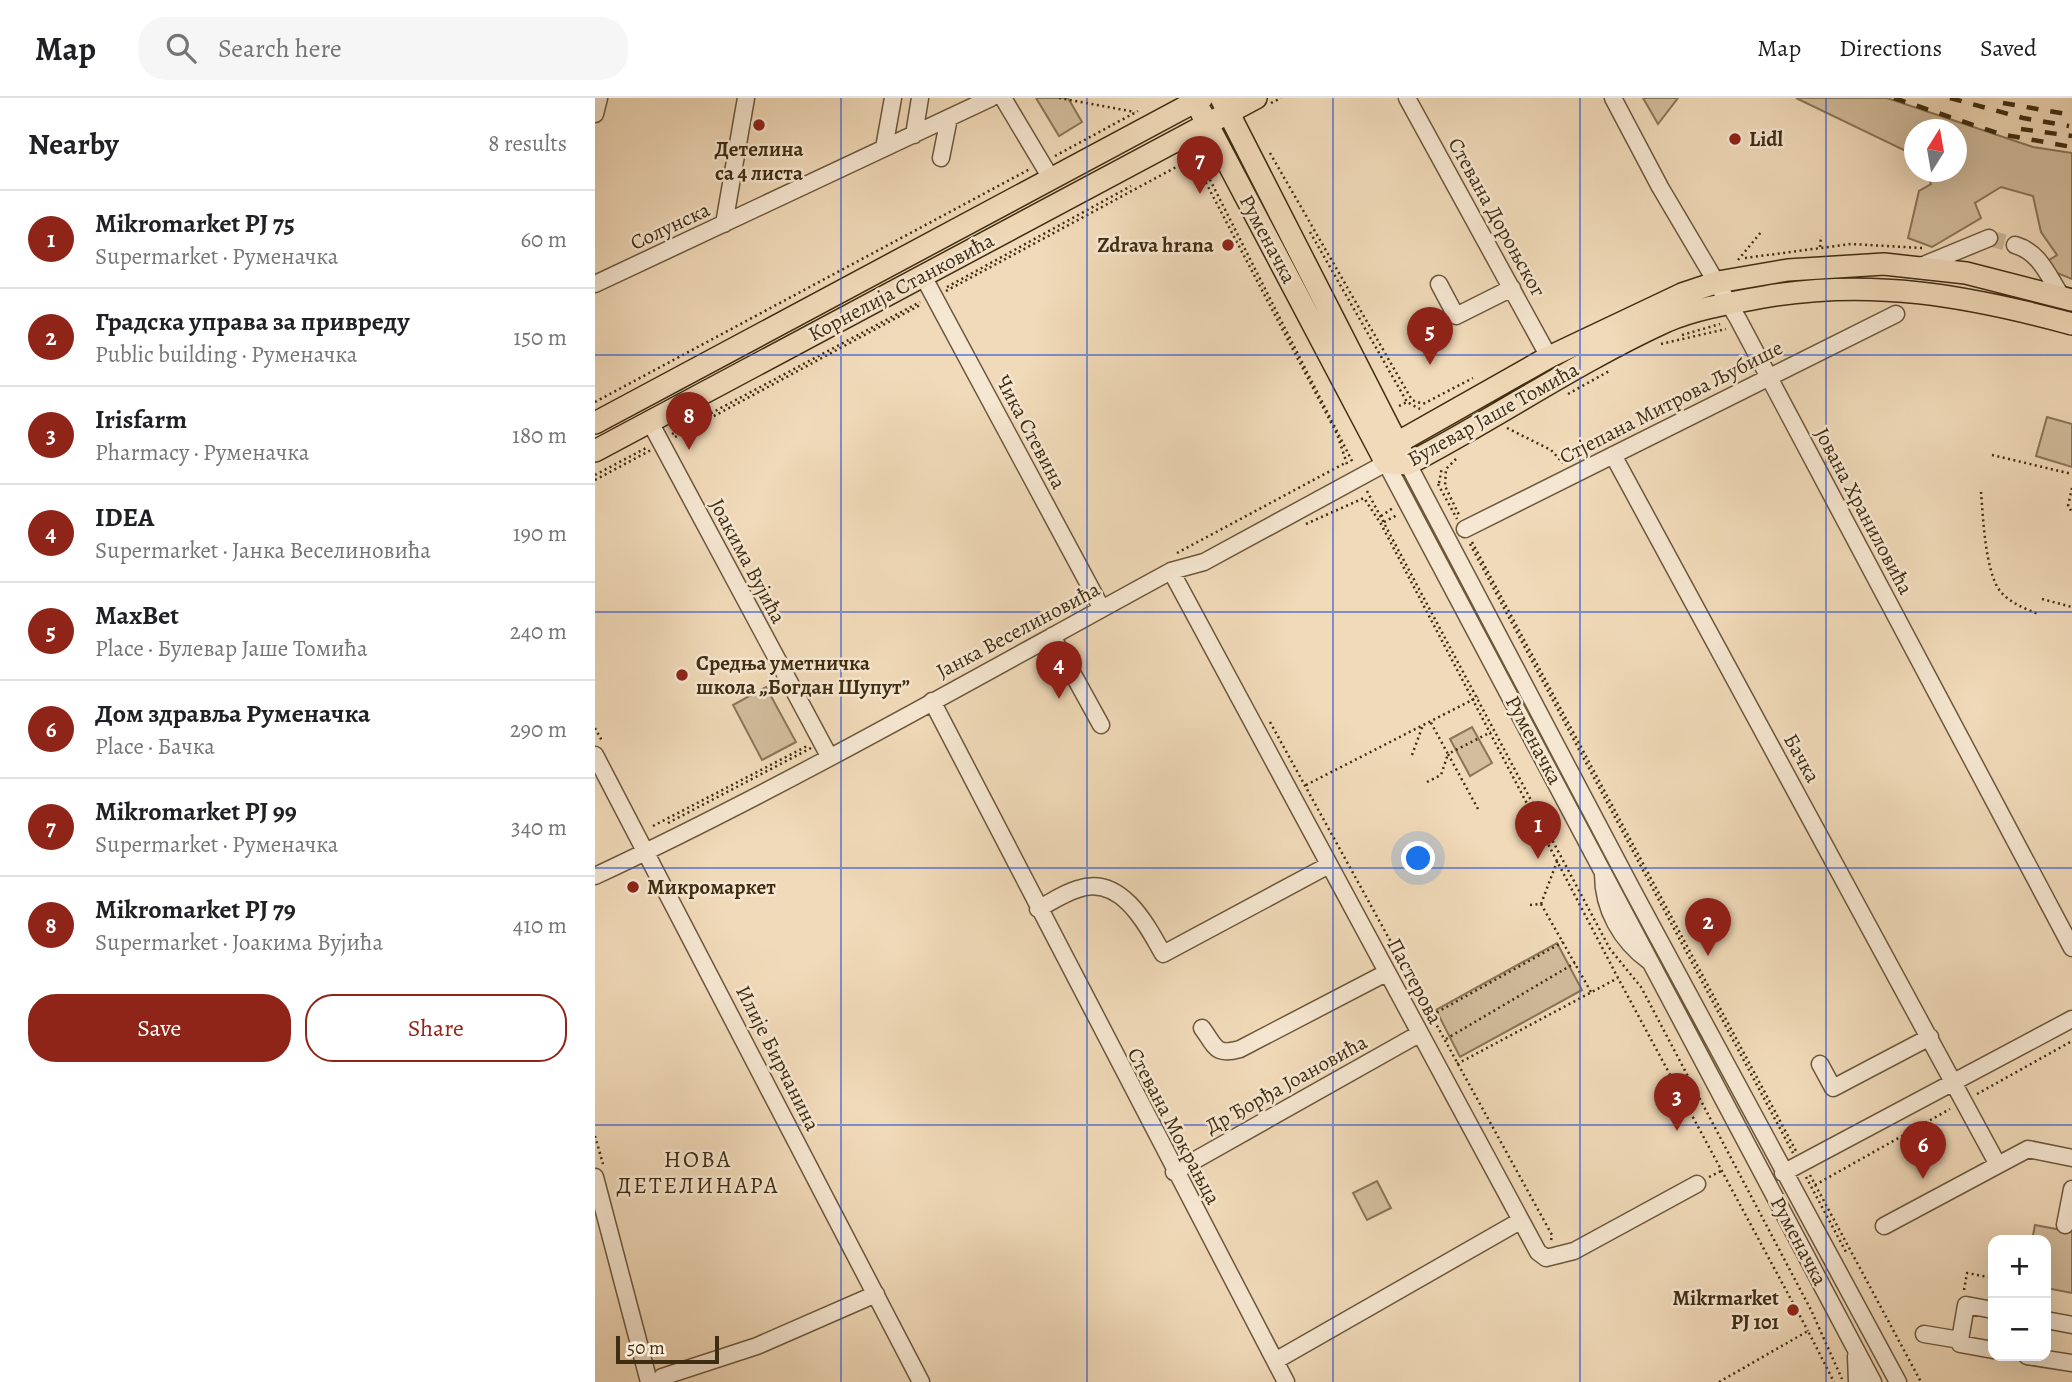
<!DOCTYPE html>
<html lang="en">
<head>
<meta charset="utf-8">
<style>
	body { margin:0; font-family:Alegreya,serif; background:#f6f6f6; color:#202124 }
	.controls { position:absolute; right:21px; bottom:21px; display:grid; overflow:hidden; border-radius:14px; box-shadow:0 7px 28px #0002 }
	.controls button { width:63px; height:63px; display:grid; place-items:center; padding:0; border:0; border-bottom:2px solid #e0e0e0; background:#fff; color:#202124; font:35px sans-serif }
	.compass { position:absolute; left:1309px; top:21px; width:63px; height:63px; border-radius:50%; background:#fff; box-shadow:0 7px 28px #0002; rotate:11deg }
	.scale { position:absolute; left:21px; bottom:18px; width:103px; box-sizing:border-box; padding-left:7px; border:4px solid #3f2d12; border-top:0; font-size:19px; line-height:24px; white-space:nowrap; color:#3f2d12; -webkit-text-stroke:5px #f6e7d2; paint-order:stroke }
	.you { position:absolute; left:824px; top:761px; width:24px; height:24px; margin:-18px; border:5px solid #fff; border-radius:50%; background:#1a73e8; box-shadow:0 0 0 10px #1a73e833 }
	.badge { display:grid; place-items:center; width:46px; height:46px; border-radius:50%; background:#8f2418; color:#fff; font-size:23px; font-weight:700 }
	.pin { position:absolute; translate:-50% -58px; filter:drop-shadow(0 2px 4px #0008) }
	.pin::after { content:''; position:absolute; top:37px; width:24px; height:21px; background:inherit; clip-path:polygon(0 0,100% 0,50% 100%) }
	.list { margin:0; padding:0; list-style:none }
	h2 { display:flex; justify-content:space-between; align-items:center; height:91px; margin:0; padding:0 28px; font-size:30px }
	h2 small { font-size:23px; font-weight:400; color:#757577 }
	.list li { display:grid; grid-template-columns:46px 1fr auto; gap:21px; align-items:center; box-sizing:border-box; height:98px; padding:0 28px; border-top:2px solid #e0e0e0 }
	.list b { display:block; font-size:26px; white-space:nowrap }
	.list p { margin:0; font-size:23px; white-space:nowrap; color:#757577 }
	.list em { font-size:23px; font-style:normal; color:#757577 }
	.actions { display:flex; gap:14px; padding:21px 28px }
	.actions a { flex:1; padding:16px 0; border:2px solid #8f2418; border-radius:28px; text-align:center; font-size:24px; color:#8f2418 }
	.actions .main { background:#8f2418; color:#fff }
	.icon { flex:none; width:38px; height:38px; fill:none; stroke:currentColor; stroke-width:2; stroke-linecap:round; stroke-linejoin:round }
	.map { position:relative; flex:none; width:1477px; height:1284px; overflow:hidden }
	header { display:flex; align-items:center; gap:42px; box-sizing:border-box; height:98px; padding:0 35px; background:#fff; border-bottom:2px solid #e0e0e0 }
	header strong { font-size:33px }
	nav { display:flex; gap:38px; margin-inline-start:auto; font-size:24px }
	.search { width:490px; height:63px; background:#f6f6f6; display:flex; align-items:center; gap:18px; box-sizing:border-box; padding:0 24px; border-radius:28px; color:#757577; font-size:26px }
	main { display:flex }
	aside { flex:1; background:#fff }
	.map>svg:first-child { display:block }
	.green { fill:#d3bd9d; stroke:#897558; stroke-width:2 }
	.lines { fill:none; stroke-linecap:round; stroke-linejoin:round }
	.minor-tunnel { stroke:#cdb798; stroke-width:16; stroke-dasharray:16 8; stroke-linecap:butt }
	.minor-casing { stroke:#6c583c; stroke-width:19 }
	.major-casing { stroke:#3f2d12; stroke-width:24 }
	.path { stroke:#3f2d12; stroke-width:2.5; stroke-dasharray:2 3.5; stroke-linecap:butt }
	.minor { stroke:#f6e7d2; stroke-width:16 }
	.major { stroke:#f1dab9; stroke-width:21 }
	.rail { stroke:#3f2d12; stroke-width:4.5; stroke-dasharray:12 12; stroke-linecap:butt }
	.grid { fill:none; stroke:#1d4ed8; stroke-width:2; stroke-opacity:0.55 }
	.poi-dot { fill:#8f2418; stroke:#f6e7d2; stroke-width:2.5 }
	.labels { text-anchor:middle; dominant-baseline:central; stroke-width:5; stroke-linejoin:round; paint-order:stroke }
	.poi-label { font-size:21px; font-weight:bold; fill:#3f2d12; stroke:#f6e7d2; text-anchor:start }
	.street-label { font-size:21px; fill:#3f2d12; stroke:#f6e7d2 }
	.neighbourhood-label { font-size:23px; letter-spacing:2px; fill:#3f2d12; stroke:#f6e7d2 }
</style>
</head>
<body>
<header>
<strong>Map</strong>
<div class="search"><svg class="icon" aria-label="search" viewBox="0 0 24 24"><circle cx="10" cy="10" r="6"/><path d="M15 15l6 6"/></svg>Search here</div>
<nav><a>Map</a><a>Directions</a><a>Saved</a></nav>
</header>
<main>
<aside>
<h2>Nearby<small>8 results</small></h2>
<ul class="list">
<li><span class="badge">1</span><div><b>Mikromarket PJ 75</b><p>Supermarket · Руменачка</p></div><em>60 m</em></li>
<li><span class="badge">2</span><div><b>Градска управа за привреду</b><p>Public building · Руменачка</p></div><em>150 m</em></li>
<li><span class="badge">3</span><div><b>Irisfarm</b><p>Pharmacy · Руменачка</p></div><em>180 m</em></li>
<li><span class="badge">4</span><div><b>IDEA</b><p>Supermarket · Јанка Веселиновића</p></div><em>190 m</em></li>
<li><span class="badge">5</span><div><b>MaxBet</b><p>Place · Булевар Јаше Томића</p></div><em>240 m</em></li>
<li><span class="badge">6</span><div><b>Дом здравља Руменачка</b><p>Place · Бачка</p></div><em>290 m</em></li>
<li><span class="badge">7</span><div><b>Mikromarket PJ 99</b><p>Supermarket · Руменачка</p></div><em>340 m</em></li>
<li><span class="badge">8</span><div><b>Mikromarket PJ 79</b><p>Supermarket · Јоакима Вујића</p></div><em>410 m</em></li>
</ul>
<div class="actions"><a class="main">Save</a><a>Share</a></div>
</aside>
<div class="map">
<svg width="1477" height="1284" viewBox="0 0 1477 1284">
	<rect width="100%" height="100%" fill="#f1dab9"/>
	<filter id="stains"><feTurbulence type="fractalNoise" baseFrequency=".00286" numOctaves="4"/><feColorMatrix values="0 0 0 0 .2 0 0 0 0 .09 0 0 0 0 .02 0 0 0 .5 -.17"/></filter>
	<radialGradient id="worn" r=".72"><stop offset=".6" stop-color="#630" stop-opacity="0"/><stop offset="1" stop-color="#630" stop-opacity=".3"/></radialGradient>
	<!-- green -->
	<path class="green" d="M441 0H473L487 24 464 38Z
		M1048 0H1083L1063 26Z
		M1201 0H1292L1438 49 1477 55V181L1457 173 1451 164 1462 157 1446 134 1438 98 1406 89 1380 105 1386 120 1337 149 1313 140 1324 93 1336 86 1331 74H1362V32H1320L1319 57Z
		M1452 319 1477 326V369L1441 358Z
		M171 589 201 644 167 662 138 607Z
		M877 629 897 665 875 678 855 641Z
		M962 845 987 892 865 959 841 912Z
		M782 1083 796 1110 772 1122 758 1095Z
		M1440 1127 1477 1134V1195L1451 1190V1142H1437Z"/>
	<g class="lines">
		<!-- minor-tunnel -->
		<path class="minor-tunnel" d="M1394 140 1420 147"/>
		<!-- minor casing -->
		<g class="minor-casing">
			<path id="minor" d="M408 0 457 82
				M812 0 954 259
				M1018 0 1065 89 1143 221 1477 850
				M0 16 4 0
				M319 37 325 0
				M289 50 298 0
				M346 60 354 20
				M129 126 151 0
				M1420 147C1445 154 1453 178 1467 199
				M1326 168 1394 140
				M328 178 507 511
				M0 186 396 0
				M844 186 861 218 917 190
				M55 324 234 658
				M1018 357 1403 1067 1289 1128
				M813 366 1039 795 1303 1284
				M870 431 1301 216
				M576 473 943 1154 951 1160 979 1153 1102 1086
				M457 538 506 627
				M337 603 691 1284
				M0 657 326 1284
				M1008 776C1008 811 1026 843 1054 863
				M0 778C196 686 385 577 576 473L609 464 791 365 1278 1284
				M443 811C456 804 469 795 483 791 525 776 551 825 568 856L734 767
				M607 930C621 949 620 958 645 951L791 875
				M1225 966 1238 990 1335 939
				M1403 1067 1433 1051 1477 1060
				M579 1074 824 936
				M1188 1075 1477 921
				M0 1079 54 1284
				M1470 1127 1477 1091
				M1451 1222 1477 1227
				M1329 1236 1365 1242 1371 1207 1398 1212
				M1365 1242V1246L1398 1252
				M1261 1258 1262 1284
				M1432 1258 1477 1265
				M680 1263 925 1123
				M67 1279 162 1248 281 1196"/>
		</g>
		<!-- major casing -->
		<g class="major-casing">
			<path id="major" d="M626 0 807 355
				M606 14 791 365
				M0 325 607 0
				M0 353 661 0
				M791 365 802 345 954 259 1087 196 1123 184 1193 172 1289 166 1371 175 1477 202
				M791 365 813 366C900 321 982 264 1072 223 1103 210 1136 205 1169 199 1276 180 1374 198 1477 226"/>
		</g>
		<!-- path -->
		<path class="path" d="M464 0 540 14
			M676 5 686 0
			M600 52 758 365
			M675 55 817 302 828 306 878 280
			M460 58 543 13
			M715 134 812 304
			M1225 149 1226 138
			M1150 160 1256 146 1327 150
			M1143 162 1167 133
			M352 189 536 88
			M351 193 598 60 742 336 753 369
			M1087 237 1125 226
			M1066 246 1131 231
			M973 296 1016 272
			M0 304 435 71
			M804 308 812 304 825 311
			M912 330 956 352 968 365
			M77 336 325 204
			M80 339 327 206
			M1397 357 1477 376
			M861 361 851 371 850 388 865 419
			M0 377 53 349
			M0 382 56 352
			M844 385 847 369
			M843 386 862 421
			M1477 390 1473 408 1477 414
			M772 393 1015 851 1046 889 1216 1212 1247 1281
			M1386 394C1388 418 1390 473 1405 493 1415 505 1429 510 1443 516
			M786 418 798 410
			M789 424 802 417
			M711 426 769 400 786 426 1023 880 1213 1233
			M877 444 1201 1053
			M875 446 1198 1055
			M582 455 752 364
			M1447 501 1477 509
			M675 624 957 1137 956 1143
			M0 630 7 643
			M817 657 828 627
			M832 684 846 677 853 656 835 623
			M711 687 883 599
			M883 711 853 656 896 634
			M73 725 216 650
			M58 728 214 647
			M946 806 963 761
			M935 807 946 806 996 894
			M837 917 968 844
			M851 941 980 865
			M862 966 1023 880
			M1382 996 1477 943
			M0 1038 8 1066
			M1215 1077 1326 1284
			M1114 1079 1126 1073
			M1211 1079 1251 1154
			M1220 1087 1355 1011
			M1369 1192 1372 1175 1398 1180
			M1124 1284 1213 1233 1239 1284"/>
		<!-- minor -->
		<use href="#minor" class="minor"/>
		<!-- major -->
		<use href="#major" class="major"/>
		<!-- rail -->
		<path class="rail" d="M1299 0 1405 36 1477 49
			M1355 0 1428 20 1474 28
			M1408 5 1477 17
			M1426 31 1477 38"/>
	</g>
	<!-- grid -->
	<path class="grid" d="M246 0V1284M492 0V1284M738 0V1284M985 0V1284M1231 0V1284M0 257H1477M0 514H1477M0 770H1477M0 1027H1477"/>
	<!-- markers -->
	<g class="poi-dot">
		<circle cx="164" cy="27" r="7"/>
		<circle cx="1140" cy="41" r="7"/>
		<circle cx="633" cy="147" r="7"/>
		<circle cx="87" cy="577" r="7"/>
		<circle cx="38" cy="789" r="7"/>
		<circle cx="1198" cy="1212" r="7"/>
	</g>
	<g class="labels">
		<!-- poi labels -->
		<g class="poi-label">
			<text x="1154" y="41">Lidl</text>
			<text x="164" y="51" text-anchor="middle">Детелина<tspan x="164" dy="24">са 4 листа</tspan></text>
			<text x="619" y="147" text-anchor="end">Zdrava hrana</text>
			<text x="101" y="565">Средња уметничка<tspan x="101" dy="24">школа „Богдан Шупут”</tspan></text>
			<text x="52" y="789">Микромаркет</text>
			<text x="1184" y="1200" text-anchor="end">Mikrmarket<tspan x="1184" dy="24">PJ 101</tspan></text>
		</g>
		<!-- street labels -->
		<g class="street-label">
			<text transform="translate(902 119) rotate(61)">Стевана Дороњског</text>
			<text transform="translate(75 128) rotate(-25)">Солунска</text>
			<text transform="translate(673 141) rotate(62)">Руменачка</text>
			<text transform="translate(306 189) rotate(-28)">Корнелија Станковића</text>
			<text transform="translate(1076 304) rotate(-27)">Стјепана Митрова Љубише</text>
			<text transform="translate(898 316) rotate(-29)">Булевар Јаше Томића</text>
			<text transform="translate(436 334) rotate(62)">Чика Стевина</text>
			<text transform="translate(1269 413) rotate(62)">Јована Храниловића</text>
			<text transform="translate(153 463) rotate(62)">Јоакима Вујића</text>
			<text transform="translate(423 532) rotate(-28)">Јанка Веселиновића</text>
			<text transform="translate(939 642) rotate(62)">Руменачка</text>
			<text transform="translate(1207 660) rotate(61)">Бачка</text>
			<text transform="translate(820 883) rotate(62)">Пастерова</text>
			<text transform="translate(183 960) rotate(63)">Илије Бирчанина</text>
			<text transform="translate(691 986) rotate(-29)">Др Ђорђа Јоановића</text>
			<text transform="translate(579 1028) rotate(62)">Стевана Мокрањца</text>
			<text transform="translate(1204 1143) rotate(62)">Руменачка</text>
		</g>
		<!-- neighbourhood labels -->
		<g class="neighbourhood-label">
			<text x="103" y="1061">НОВА<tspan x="103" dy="26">ДЕТЕЛИНАРА</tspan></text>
		</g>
	</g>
	<rect width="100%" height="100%" filter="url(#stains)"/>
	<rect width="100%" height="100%" fill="url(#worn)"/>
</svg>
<div class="controls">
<button>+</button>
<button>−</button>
</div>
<svg class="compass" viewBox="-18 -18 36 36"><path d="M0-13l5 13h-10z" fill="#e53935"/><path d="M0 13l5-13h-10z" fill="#757577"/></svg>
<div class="scale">50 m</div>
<div class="you"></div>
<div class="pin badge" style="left:943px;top:761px">1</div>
<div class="pin badge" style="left:1113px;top:858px">2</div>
<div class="pin badge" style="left:1082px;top:1033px">3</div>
<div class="pin badge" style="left:464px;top:601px">4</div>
<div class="pin badge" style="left:835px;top:267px">5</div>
<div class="pin badge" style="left:1328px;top:1081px">6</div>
<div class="pin badge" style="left:605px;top:96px">7</div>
<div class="pin badge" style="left:94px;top:352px">8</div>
</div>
</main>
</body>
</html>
